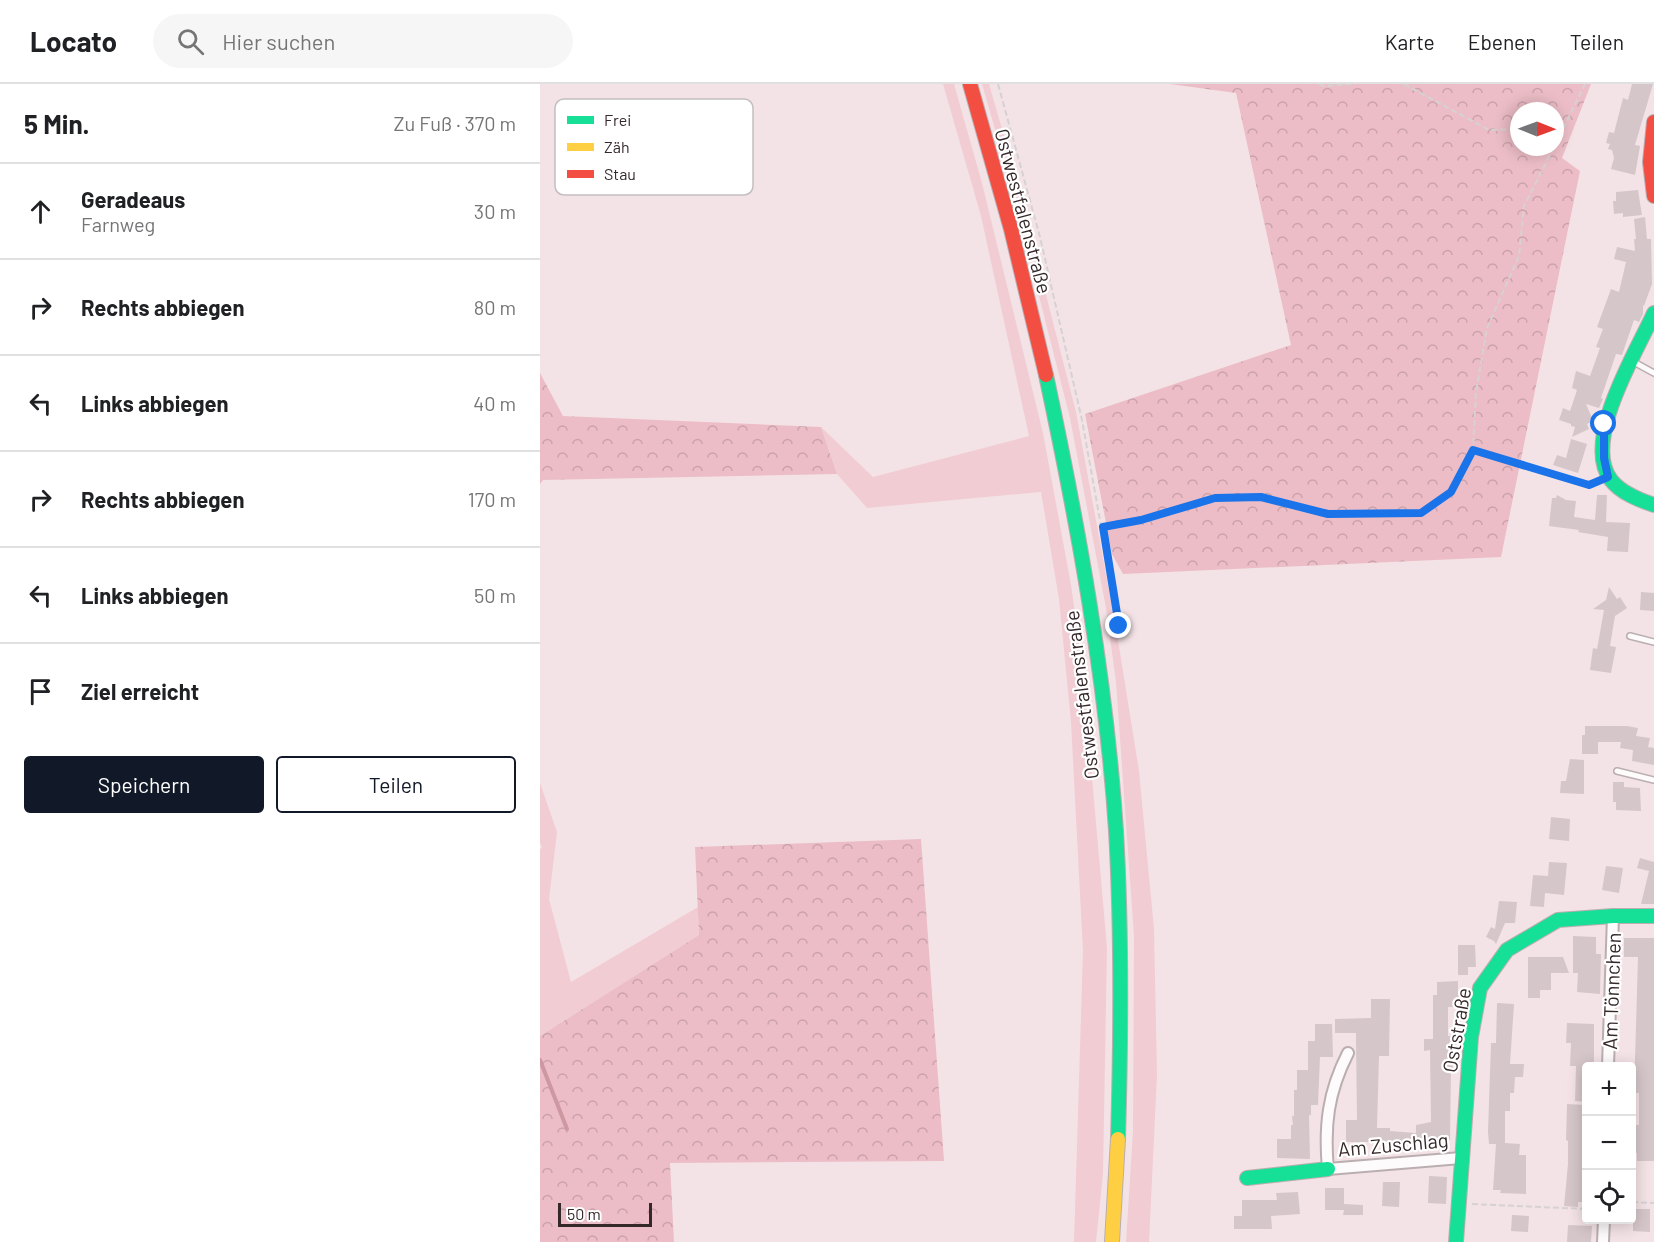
<!DOCTYPE html>
<html lang="de">
<head>
<meta charset="utf-8">
<style>
	body { margin:0; font-family:Barlow,sans-serif; background:#f6f6f6; color:#202124 }
	.controls { position:absolute; right:18px; bottom:18px; display:grid; overflow:hidden; border-radius:6px; box-shadow:0 3px 15px #0003 }
	.controls button { width:54px; height:54px; display:grid; place-items:center; padding:0; border:0; border-bottom:2px solid #e0e0e0; background:#fff; color:#202124; font:30px sans-serif }
	.compass { position:absolute; left:970px; top:18px; width:54px; height:54px; border-radius:50%; background:#fff; box-shadow:0 3px 15px #0003; rotate:91deg }
	.scale { position:absolute; left:18px; bottom:15px; width:94px; box-sizing:border-box; padding-left:6px; border:3px solid #35282b; border-top:0; font-size:16px; line-height:21px; white-space:nowrap; color:#35282b; -webkit-text-stroke:4px #fff; paint-order:stroke }
	.stop { position:absolute; width:18px; height:18px; margin:-14px; border:4px solid #1a73e8; border-radius:50%; background:#fff }
	.stop.end { background:#1a73e8; border-color:#fff; box-shadow:0 2px 6px #0008 }
	.list { margin:0; padding:0; list-style:none }
	h2 { display:flex; justify-content:space-between; align-items:center; height:78px; margin:0; padding:0 24px; font-size:26px }
	h2 small { font-size:20px; font-weight:400; color:#757577 }
	.list li { display:grid; grid-template-columns:39px 1fr auto; gap:18px; align-items:center; box-sizing:border-box; height:96px; padding:0 24px; border-top:2px solid #e0e0e0 }
	.list b { display:block; font-size:22px; white-space:nowrap }
	.list p { margin:0; font-size:20px; white-space:nowrap; color:#757577 }
	.list em { font-size:20px; font-style:normal; color:#757577 }
	.actions { display:flex; gap:12px; padding:18px 24px }
	.actions a { flex:1; padding:14px 0; border:2px solid #111827; border-radius:6px; text-align:center; font-size:21px; color:#111827 }
	.actions .main { background:#111827; color:#fff }
	.icon { flex:none; width:33px; height:33px; fill:none; stroke:currentColor; stroke-width:2; stroke-linecap:round; stroke-linejoin:round }
	.map { position:relative; flex:none; width:1114px; height:1158px; overflow:hidden }
	header { display:flex; align-items:center; gap:36px; box-sizing:border-box; height:84px; padding:0 30px; background:#fff; border-bottom:2px solid #e0e0e0 }
	header strong { font-size:28px }
	nav { display:flex; gap:33px; margin-inline-start:auto; font-size:21px }
	.search { width:420px; height:54px; background:#f6f6f6; display:flex; align-items:center; gap:15px; box-sizing:border-box; padding:0 21px; border-radius:33px; color:#757577; font-size:22px }
	main { display:flex }
	aside { flex:1; background:#fff }
	.map>svg:first-child { display:block }
	.grass { fill:#f1ccd3 }
	.forest { fill:url(#forest-crowns); fill-rule:evenodd }
	.lines { fill:none; stroke-linecap:round; stroke-linejoin:round }
	.stream { stroke:#ce98a3; stroke-width:4 }
	.building { fill:#d5c6c9 }
	.lane-casing { stroke:#bbaeb0; stroke-width:8 }
	.street-casing { stroke:#bbaeb0; stroke-width:14 }
	.fast-casing { stroke:#bbaeb0; stroke-width:16 }
	.slow-casing { stroke:#bbaeb0; stroke-width:16 }
	.jam-casing { stroke:#bbaeb0; stroke-width:16 }
	.path { stroke:#d6d1d2; stroke-width:2; stroke-dasharray:6 3; stroke-linecap:butt }
	.lane { stroke:#fdfbfb; stroke-width:5 }
	.street { stroke:#fdfbfb; stroke-width:10 }
	.fast { stroke:#16e098; stroke-width:14 }
	.slow { stroke:#ffcf43; stroke-width:14 }
	.jam { stroke:#f24e42; stroke-width:14 }
	.route { stroke:#1a73e8; stroke-width:8 }
	.labels { text-anchor:middle; dominant-baseline:central; stroke-width:4.5; stroke-linejoin:round; paint-order:stroke }
	.street-label { font-size:20px; fill:#35282b; stroke:#fff }
	.key { fill:#fff; stroke:#c2bebf; stroke-width:1.5 }
	.key-label { font-size:16px; fill:#35282b }
</style>
</head>
<body>
<header>
<strong>Locato</strong>
<div class="search"><svg class="icon" aria-label="search" viewBox="0 0 24 24"><circle cx="10" cy="10" r="6"/><path d="M15 15l6 6"/></svg>Hier suchen</div>
<nav><a>Karte</a><a>Ebenen</a><a>Teilen</a></nav>
</header>
<main>
<aside>
<h2>5 Min.<small>Zu Fuß · 370 m</small></h2>
<ul class="list">
<li><svg class="icon" aria-label="ahead" viewBox="0 0 24 24"><path d="M12 20V5M6 11l6-6 6 6"/></svg><div><b>Geradeaus</b><p>Farnweg</p></div><em>30 m</em></li>
<li><svg class="icon" aria-label="right" viewBox="0 0 24 24"><path d="M7 20v-9h11M14 6l5 5-5 5"/></svg><div><b>Rechts abbiegen</b></div><em>80 m</em></li>
<li><svg class="icon" aria-label="left" viewBox="0 0 24 24"><path d="M17 20v-9H6M10 6l-5 5 5 5"/></svg><div><b>Links abbiegen</b></div><em>40 m</em></li>
<li><svg class="icon" aria-label="right" viewBox="0 0 24 24"><path d="M7 20v-9h11M14 6l5 5-5 5"/></svg><div><b>Rechts abbiegen</b></div><em>170 m</em></li>
<li><svg class="icon" aria-label="left" viewBox="0 0 24 24"><path d="M17 20v-9H6M10 6l-5 5 5 5"/></svg><div><b>Links abbiegen</b></div><em>50 m</em></li>
<li><svg class="icon" aria-label="arrive" viewBox="0 0 24 24"><path d="M6 21V4h12l-3 4 3 4H6"/></svg><div><b>Ziel erreicht</b></div></li>
</ul>
<div class="actions"><a class="main">Speichern</a><a>Teilen</a></div>
</aside>
<div class="map">
<svg width="1114" height="1158" viewBox="0 0 1114 1158">
	<defs>
		<pattern id="forest-crowns" width="20" height="18" patternUnits="userSpaceOnUse" patternTransform="scale(1.5)"><rect width="20" height="18" fill="#ecbdc6"/><path d="M2 6a3 3 0 1 1 6 0M12 15a3 3 0 1 1 6 0" fill="none" stroke="#cba2aa"/></pattern>
	</defs>
	<rect width="100%" height="100%" fill="#f4e3e6"/>
	<!-- grass -->
	<path class="grass" d="M403 0H414L442 99 503 349 531 501 542 580 567 864 563 1089 556 1158H534L543 867 531 638 519 515 501 408 327 424 297 390 281 343 333 393 489 352 441 132Z
		M442 0H449L475 90 536 328 577 550 599 687 614 845 617 991 609 1158H586L593 1047 594 852 576 598 566 524 530 334 469 94Z
		M0 699 17 748 9 815 31 898 158 823 159 851 0 952V766L2 763 0 759Z"/>
	<!-- forest -->
	<path class="forest" d="M630 0H1051L1022 74 1040 87 961 473 583 490 572 470 545 330 751 261 696 9ZM979 27H1015V63H979Z
		M0 289 23 332 281 343 297 390 3 396 0 400Z
		M381 755 404 1077 130 1079 134 1158H0V952L159 851 155 763Z"/>
	<g class="lines">
		<!-- stream -->
		<path class="stream" d="M0 976 27 1045"/>
	</g>
	<!-- building -->
	<path class="building" d="M1092 0H1113L1095 61 1100 62 1095 91 1071 85 1074 74 1072 66 1068 65 1070 60 1066 59 1069 48 1074 49 1083 14 1088 16Z
		M1098 106 1102 131 1083 133V129L1074 130 1073 117H1076V108Z
		M1105 133 1107 155H1111L1112 200 1104 222 1103 221V230L1099 238 1094 236 1082 271 1076 270 1061 314 1063 315 1059 324 1046 320 1052 334 1050 335 1051 338 1047 340 1049 345 1032 353 1035 343 1031 342V340L1019 336 1023 324 1030 327 1037 306 1032 304 1036 287 1050 292 1060 264 1056 263 1063 245 1057 243 1071 205 1079 208 1086 178 1074 175 1077 163 1095 167 1094 155H1096L1094 135Z
		M1031 355 1047 360 1038 389 1013 381 1017 371 1026 374Z
		M1017 411 1026 416 1036 417 1034 433 1055 436 1057 411H1067L1066 438 1090 439 1088 468 1067 467 1068 453 1038 448 1039 446 1009 442 1012 414H1016Z
		M1069 503 1077 515 1080 513 1087 524 1075 532 1070 562 1076 563 1071 589 1050 586 1053 564 1057 565 1064 526 1053 525 1066 516Z
		M1101 508 1114 509V527L1100 526Z
		M1045 642H1087L1098 644 1096 652 1110 654 1108 663 1114 664V681L1092 677 1093 666 1080 664 1081 658H1058V670H1042V651H1045Z
		M1030 675 1044 676V710L1020 709 1021 697H1026Z
		M1073 698H1084V703L1100 704 1101 727 1076 726V718H1073Z
		M1011 733 1030 735 1029 757 1009 755Z
		M1100 774 1114 778V820H1101L1109 787 1097 784Z
		M1009 778 1027 779 1024 811 1005 809 1004 823 990 822 993 791 1008 792Z
		M1066 782 1083 784 1079 809 1062 806Z
		M959 817 977 818 975 839H965L956 860 954 857 946 853 951 843 955 845Z
		M1033 852 1056 853V870H1061L1060 910 1037 908 1038 889H1033Z
		M1084 854H1114V1077H1097V1069H1094V1041H1099V1009H1094L1098 873H1084Z
		M918 861H935L936 883H928V891H918Z
		M988 873H1023L1029 889H1011V906H1000V914H988Z
		M918 897V911H929L927 918 918 920V923H908V952H915L916 966H912L913 984H911L910 1056 863 1057 862 1061H850V1058H806V1036H817L816 955V949H795V935L831 934V915H850L849 972H839L837 1044H850V1047L876 1049V1041L891 1038 890 966 884 967V955H893V911H897V898Z
		M957 919 974 920 970 980H984L983 993H975L974 1009H970V1027H965V1059L980 1060 979 1071H986V1110L960 1109 961 1106H953L956 1060H949L948 1048 951 959H956Z
		M1027 939 1054 940V982H1047V1018L1035 1017 1036 982H1030L1031 959H1026Z
		M775 940H792L793 973H780L778 1021H771V1031H769L770 1075 737 1074V1055H751V1041H753L752 1032H754V1006H757V986H768V957H775Z
		M1027 1020 1045 1021 1043 1074H1047V1118H1038V1123L1024 1122 1028 1080V1057L1026 1056Z
		M889 1092 907 1093 906 1120 888 1119Z
		M843 1098H860L859 1123 842 1122Z
		M785 1104H804V1120L823 1121V1131H803L804 1126H785Z
		M758 1108 760 1130 731 1132 732 1145H694V1132H702V1116H737L736 1109Z
		M1093 1125H1110V1148L1093 1147Z
		M972 1131 989 1132 988 1148 971 1147Z
		M1028 1141 1052 1142 1051 1158H1027Z"/>
	<g class="lines">
		<!-- lane casing -->
		<g class="lane-casing">
			<path id="lane" d="M1092 277 1114 289
				M1090 552 1114 558
				M1077 687 1114 696"/>
		</g>
		<!-- street casing -->
		<g class="street-casing">
			<path id="street" d="M808 969C788 1008 784 1042 788 1085L921 1074
				M1068 982 1073 832
				M1063 1158 1064 1136"/>
		</g>
		<!-- fast casing -->
		<g class="fast-casing">
			<path id="fast" d="M1114 229C1097 267 1041 357 1071 396 1081 409 1099 416 1114 421
				M506 291C538 441 566 594 576 747 582 849 581 952 578 1055
				M707 1094 788 1085
				M916 1158 931 953 940 904 967 866 1018 836 1073 832H1114"/>
		</g>
		<!-- slow casing -->
		<g class="slow-casing">
			<path id="slow" d="M572 1158 578 1055"/>
		</g>
		<!-- jam casing -->
		<g class="jam-casing">
			<path id="jam" d="M430 0 471 145 506 291
				M1114 38 1110 78 1114 112"/>
		</g>
		<!-- path -->
		<path class="path" d="M458 0 500 153 542 336 579 542
			M779 0 784 2 816 0
			M864 0 949 46 979 45
			M1015 44H1023
			M1015 61 1045 0
			M933 366 1049 401 1056 398
			M563 443 601 436 675 414 721 413 788 430 881 429 911 408 933 366 936 308 947 244 979 172 984 122 1014 63
			M1092 1118 1114 1119
			M932 1120 1046 1125"/>
		<!-- lane -->
		<use href="#lane" class="lane"/>
		<!-- street -->
		<use href="#street" class="street"/>
		<!-- fast -->
		<use href="#fast" class="fast"/>
		<!-- slow -->
		<use href="#slow" class="slow"/>
		<!-- jam -->
		<use href="#jam" class="jam"/>
	</g>
	<g class="lines">
		<!-- route -->
		<path class="route" d="M579 542 563 443 601 436 675 414 721 413 788 430 881 429 911 408 933 366 1049 401 1068 393 1064 374V340"/>
	</g>
	<g class="labels">
		<!-- street labels -->
		<g class="street-label">
			<text transform="translate(484 127) rotate(75)">Ostwestfalenstraße</text>
			<text transform="translate(541 611) rotate(-97)">Ostwestfalenstraße</text>
			<text transform="translate(1071 907) rotate(-88)">Am Tönnchen</text>
			<text transform="translate(916 946) rotate(-80)">Oststraße</text>
			<text transform="translate(853 1060) rotate(-5)">Am Zuschlag</text>
		</g>
	</g>
	<!-- legend -->
	<rect x="15" y="15" width="198" height="96" rx="9" class="key"/>
	<rect x="27" y="32" width="27" height="8" fill="#16e098"/>
	<rect x="27" y="59" width="27" height="8" fill="#ffcf43"/>
	<rect x="27" y="86" width="27" height="8" fill="#f24e42"/>
	<g class="key-label">
		<text x="64" y="42">Frei</text>
		<text x="64" y="69">Zäh</text>
		<text x="64" y="96">Stau</text>
	</g>
</svg>
<div class="controls">
<button>+</button>
<button>−</button>
<button><svg class="icon" aria-label="locate" viewBox="0 0 24 24"><circle cx="12" cy="12" r="6"/><path d="M12 2v4M12 18v4M2 12h4M18 12h4"/></svg></button>
</div>
<svg class="compass" viewBox="-18 -18 36 36"><path d="M0-13l5 13h-10z" fill="#e53935"/><path d="M0 13l5-13h-10z" fill="#757577"/></svg>
<div class="scale">50 m</div>
<div class="stop" style="left:1064px;top:340px"></div>
<div class="stop end" style="left:579px;top:542px"></div>
</div>
</main>
</body>
</html>
